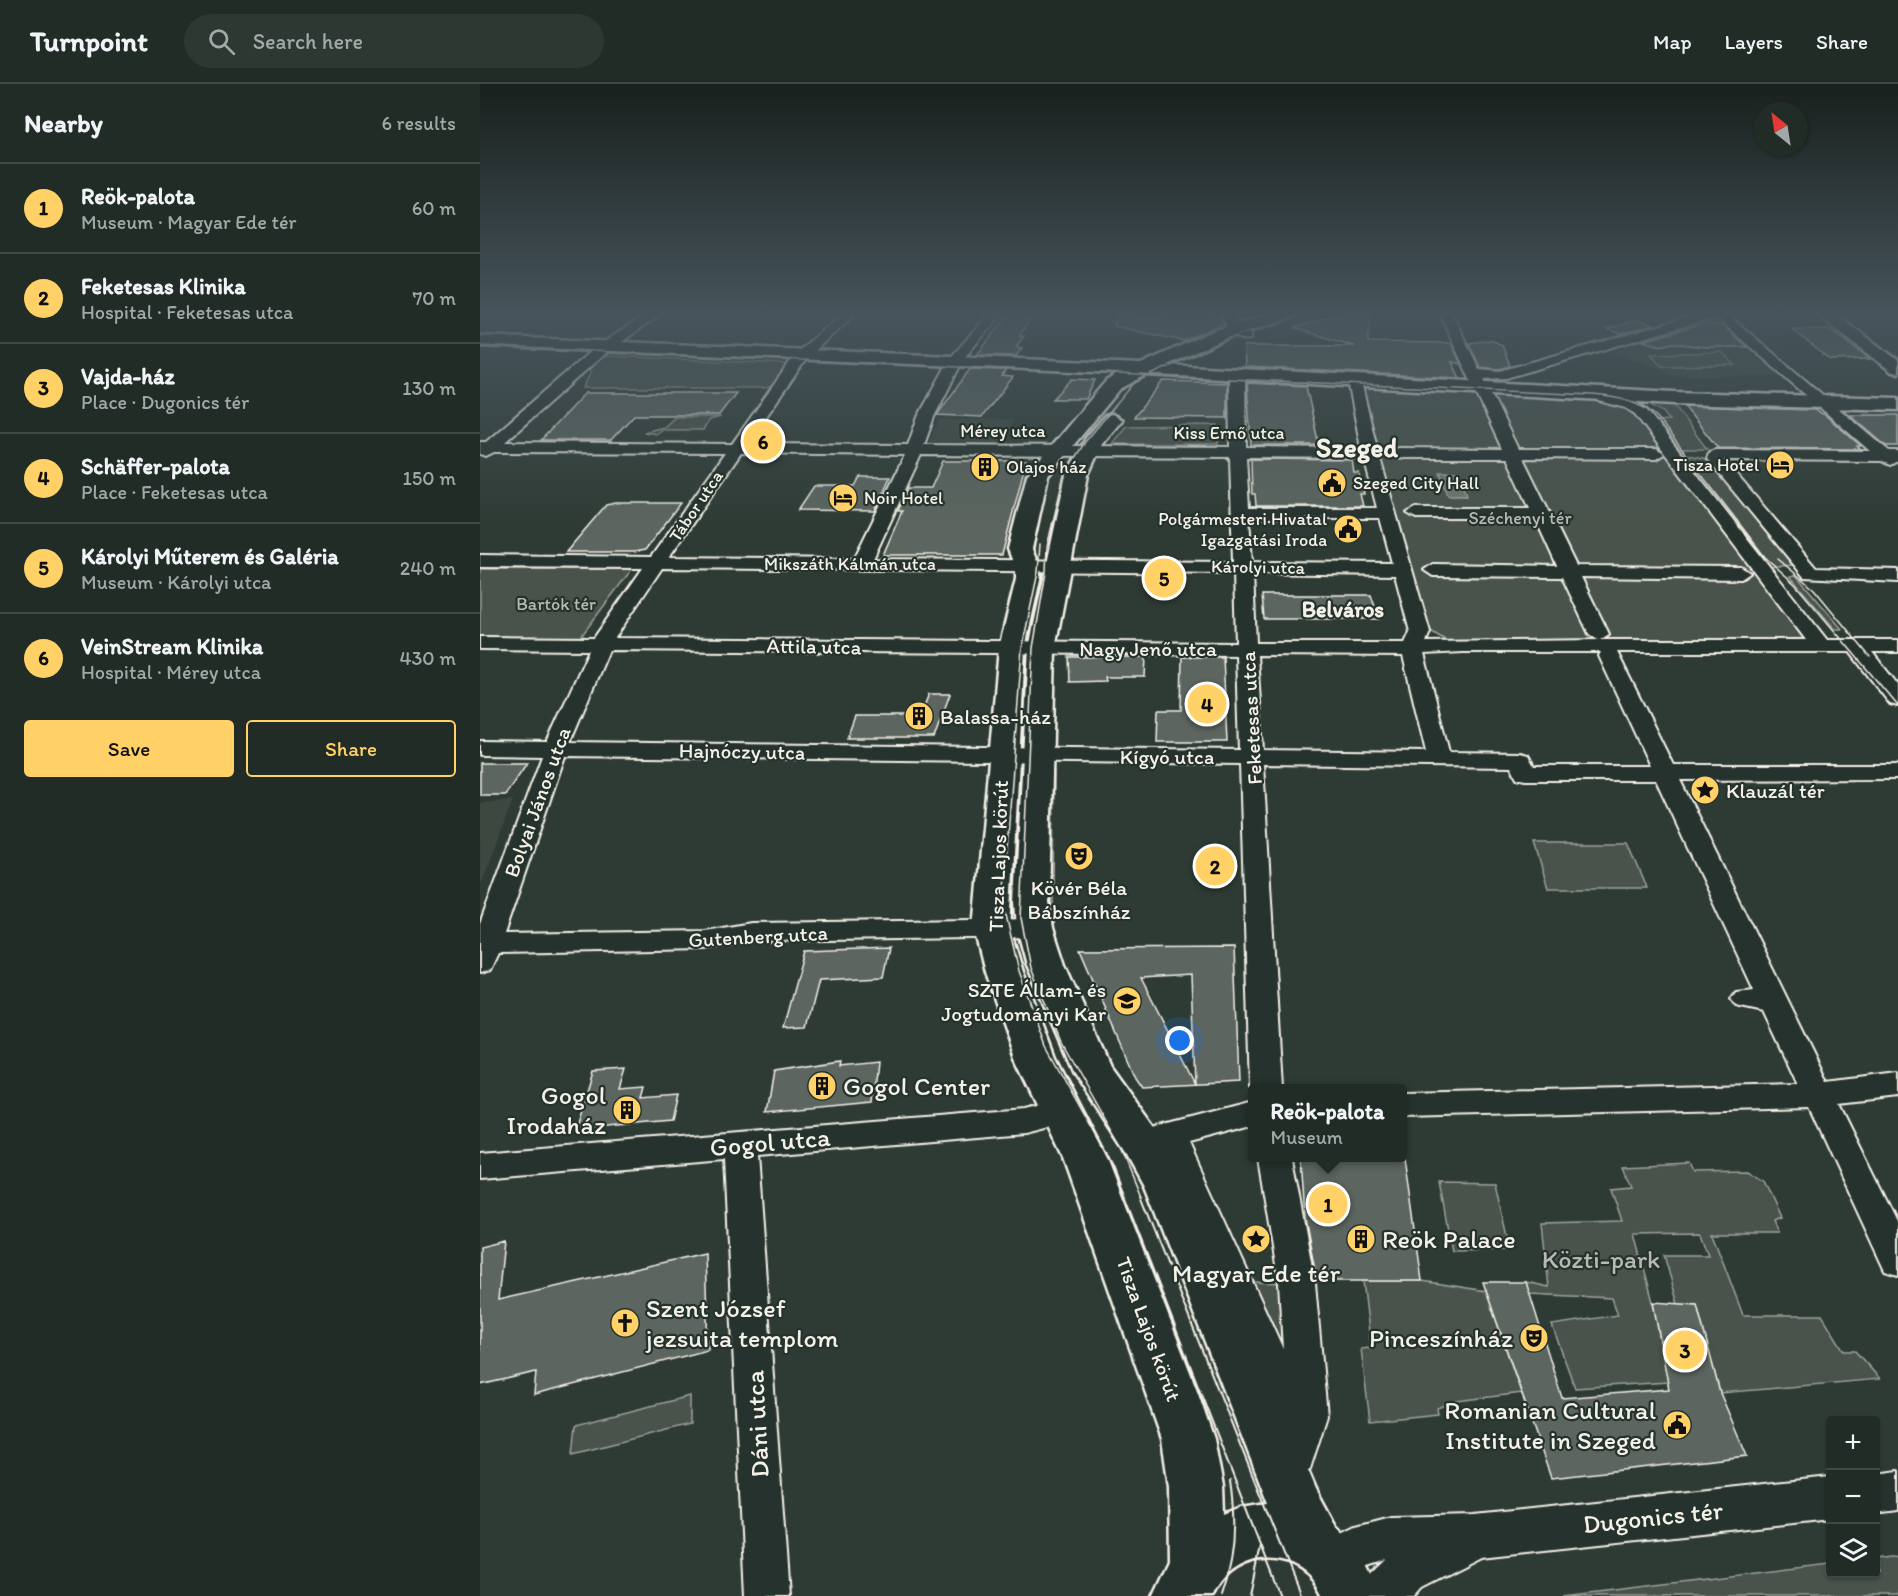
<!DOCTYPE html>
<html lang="en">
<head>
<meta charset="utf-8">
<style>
	body { margin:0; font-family:Itim,sans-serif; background:#2e3833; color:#f1f3f6 }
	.controls { position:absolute; right:18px; bottom:18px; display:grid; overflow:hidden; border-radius:6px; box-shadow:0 2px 4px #0004 }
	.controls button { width:54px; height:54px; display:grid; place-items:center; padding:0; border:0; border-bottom:2px solid #3f4844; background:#222c27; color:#f1f3f6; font:30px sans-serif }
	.compass { position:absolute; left:1274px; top:18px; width:54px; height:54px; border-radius:50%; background:#222c27; box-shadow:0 2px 4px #0004; rotate:330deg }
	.you { position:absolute; left:700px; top:957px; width:21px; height:21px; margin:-15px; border:4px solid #fff; border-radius:50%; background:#1a73e8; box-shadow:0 0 0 9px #1a73e833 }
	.badge { display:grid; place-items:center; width:39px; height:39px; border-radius:50%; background:#ffd166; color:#111; font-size:20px; font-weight:700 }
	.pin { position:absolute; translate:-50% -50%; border:3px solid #fff; box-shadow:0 2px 6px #0006 }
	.popup { position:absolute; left:768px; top:1000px; width:159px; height:78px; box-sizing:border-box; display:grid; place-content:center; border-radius:6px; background:#222c27; filter:drop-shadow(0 2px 4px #0005); font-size:20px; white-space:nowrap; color:#a2a7a7 }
	.popup b { font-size:22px; color:#f1f3f6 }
	.popup::after { content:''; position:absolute; left:50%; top:100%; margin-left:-12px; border:12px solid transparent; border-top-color:#222c27 }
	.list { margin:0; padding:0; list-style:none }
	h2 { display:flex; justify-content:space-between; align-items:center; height:78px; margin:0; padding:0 24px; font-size:26px }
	h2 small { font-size:20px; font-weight:400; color:#a2a7a7 }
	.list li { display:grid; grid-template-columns:39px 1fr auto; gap:18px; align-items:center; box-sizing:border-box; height:90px; padding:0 24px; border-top:2px solid #3f4844 }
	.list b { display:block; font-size:22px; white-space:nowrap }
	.list p { margin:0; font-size:20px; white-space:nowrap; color:#a2a7a7 }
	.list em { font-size:20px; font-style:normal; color:#a2a7a7 }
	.actions { display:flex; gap:12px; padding:18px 24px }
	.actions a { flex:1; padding:14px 0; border:2px solid #ffd166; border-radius:6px; text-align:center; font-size:21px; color:#ffd166 }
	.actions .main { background:#ffd166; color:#111 }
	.icon { flex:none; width:33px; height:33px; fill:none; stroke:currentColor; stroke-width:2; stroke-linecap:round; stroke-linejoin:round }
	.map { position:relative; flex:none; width:1418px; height:1512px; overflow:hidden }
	header { display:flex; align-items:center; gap:36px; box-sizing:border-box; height:84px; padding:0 30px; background:#222c27; border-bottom:2px solid #3f4844 }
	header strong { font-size:28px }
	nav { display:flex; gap:33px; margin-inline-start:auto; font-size:21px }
	.search { width:420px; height:54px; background:#2e3833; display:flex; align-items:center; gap:15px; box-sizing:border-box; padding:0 21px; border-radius:33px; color:#a2a7a7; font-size:22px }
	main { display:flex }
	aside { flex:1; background:#222c27 }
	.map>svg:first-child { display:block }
	.built { fill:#3c4841 }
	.green { fill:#48524c; stroke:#9ea29a; stroke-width:1.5 }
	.water { fill:#6f7770; stroke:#a4a8a0; stroke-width:1.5 }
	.building { fill:#5c655e; stroke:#f4f1e8; stroke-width:1.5; fill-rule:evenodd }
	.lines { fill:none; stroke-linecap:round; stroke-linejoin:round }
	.street-casing { stroke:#f4f1e8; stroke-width:4 }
	.secondary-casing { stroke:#f4f1e8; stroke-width:5 }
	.street { fill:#26332d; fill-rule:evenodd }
	.secondary { fill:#26332d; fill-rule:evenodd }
	.tram-far1 { stroke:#f4f1e8; stroke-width:1.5 }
	.tram { stroke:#f4f1e8; stroke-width:2 }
	.labels { text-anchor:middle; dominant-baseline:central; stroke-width:4.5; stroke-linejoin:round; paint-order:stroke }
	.far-street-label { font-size:18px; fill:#f4f1e8; stroke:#26332d }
	.far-poi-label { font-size:18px; fill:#f4f1e8; stroke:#26332d; text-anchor:start }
	.far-park-label { font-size:18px; fill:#b8b9b1; stroke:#26332d }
	.street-label { font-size:21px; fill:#f4f1e8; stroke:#26332d }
	.poi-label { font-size:21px; fill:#f4f1e8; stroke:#26332d; text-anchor:start }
	.far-district-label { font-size:22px; font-weight:bold; fill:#f4f1e8; stroke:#26332d }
	.near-poi-label { font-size:26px; fill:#f4f1e8; stroke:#26332d; text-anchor:start }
	.near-street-label { font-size:26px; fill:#f4f1e8; stroke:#26332d }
	.near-park-label { font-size:26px; fill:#b8b9b1; stroke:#26332d }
	.far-town-label { font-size:27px; font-weight:bold; fill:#f4f1e8; stroke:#26332d }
</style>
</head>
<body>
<header>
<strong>Turnpoint</strong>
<div class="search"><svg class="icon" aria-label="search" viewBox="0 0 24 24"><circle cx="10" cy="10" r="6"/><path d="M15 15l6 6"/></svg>Search here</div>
<nav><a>Map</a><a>Layers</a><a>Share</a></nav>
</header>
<main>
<aside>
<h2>Nearby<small>6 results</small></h2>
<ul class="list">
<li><span class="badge">1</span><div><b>Reök-palota</b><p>Museum · Magyar Ede tér</p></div><em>60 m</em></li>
<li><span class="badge">2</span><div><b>Feketesas Klinika</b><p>Hospital · Feketesas utca</p></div><em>70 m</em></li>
<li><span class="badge">3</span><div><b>Vajda-ház</b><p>Place · Dugonics tér</p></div><em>130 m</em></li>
<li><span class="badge">4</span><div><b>Schäffer-palota</b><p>Place · Feketesas utca</p></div><em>150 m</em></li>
<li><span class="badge">5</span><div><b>Károlyi Műterem és Galéria</b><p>Museum · Károlyi utca</p></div><em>240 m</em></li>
<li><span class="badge">6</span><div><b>VeinStream Klinika</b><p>Hospital · Mérey utca</p></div><em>430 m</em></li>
</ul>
<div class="actions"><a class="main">Save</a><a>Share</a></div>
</aside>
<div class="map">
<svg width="1418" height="1512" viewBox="0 0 1418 1512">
	<rect width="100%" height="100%" fill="#2e3b34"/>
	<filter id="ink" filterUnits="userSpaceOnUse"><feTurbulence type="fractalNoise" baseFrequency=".0167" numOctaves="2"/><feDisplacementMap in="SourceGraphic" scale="12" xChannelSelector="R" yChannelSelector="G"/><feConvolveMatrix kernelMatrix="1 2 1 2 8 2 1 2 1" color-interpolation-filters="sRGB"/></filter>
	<g filter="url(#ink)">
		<!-- built -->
		<path class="built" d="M1227 239 1244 242 1300 293 1188 291 1186 286 1131 268Z
			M460 335 490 336 533 335 525 361 448 360Z
			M33 716 0 803V719Z"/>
		<!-- green -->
		<path class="green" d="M1242 268 1255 281 1182 282 1171 270Z
			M128 272 308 280 292 302 285 304H103L110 290 109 283 116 276Z
			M874 302 1124 314 1151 321 1341 562H983L965 556 938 539Z
			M1191 317 1227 365H1199L1177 337 1189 336 1183 328 1166 318Z
			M195 333H241L229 336 223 346H181L176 350 164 348 184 343Z
			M738 341V360H632L646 342Z
			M1202 370 1228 375 1313 481 1289 483Z
			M0 485H152L99 555 0 554Z
			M1316 491 1362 545H1355L1310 492Z
			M571 684 574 687 573 825 568 827Z
			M1054 759H1148L1167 804H1068Z
			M1209 1079 1213 1088 1267 1087 1283 1097 1300 1134 1292 1137 1297 1149H1232L1263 1231H1342L1364 1267H1375L1400 1295 1240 1309 1217 1221 1198 1220 1184 1171H1228L1220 1149 1155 1150 1173 1218 1188 1298 1095 1304 1072 1241 1138 1231 1132 1214 1049 1210 1046 1198 1069 1203 1062 1139 1142 1137 1131 1104 1151 1102 1143 1082Z
			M959 1098 1015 1099 1030 1166 972 1167Z
			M883 1197H942L1006 1207 1041 1309 977 1317 957 1324 958 1330 890 1337 881 1265 891 1264Z
			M767 1198 806 1199 809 1267H798Z
			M210 1312V1340L93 1370 96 1341Z
			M1418 1472V1512H1084L1350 1480V1490H1396V1475Z"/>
		<!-- water -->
		<path class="water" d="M960 388H979L987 411H968Z"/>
		<!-- building -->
		<path class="building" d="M529 230H554L539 252H544L536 263 542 264 536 272 497 271Z
			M685 230H741L743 240 703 257 634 242 636 231 681 234Z
			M858 230H891L888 258 971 259 981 280 972 278 980 294 765 283 764 262H874L814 244Z
			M1157 236 1173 241 1141 250 1126 245Z
			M1227 239 1242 242 1267 263H1223L1193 259 1181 262 1163 257Z
			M1312 245H1350L1390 275 1350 276Z
			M1011 256 1022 261 1030 282 1020 285 1000 283 989 259Z
			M490 285 526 286 522 292 533 293 502 333 457 331Z
			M592 295 615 296 606 315H573Z
			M683 297 747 299V334L654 333Z
			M767 299 826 302 839 361H771Z
			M105 309H256L239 331H154L131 356H61Z
			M1204 322 1335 326 1345 331 1381 362H1377L1380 365 1238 364Z
			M1370 331H1418V362H1406Z
			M771 375 872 376 874 389H879L884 410H880L883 422H776L775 410H772Z
			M463 377H546L522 471H403L422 427H418L428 404H451Z
			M380 393H410L395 427 318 426 334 402H375Z
			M136 419H201L165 466 154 468H86L126 421Z
			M782 511H891L899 535H784Z
			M589 573H666L665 593H625L626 597 590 598Z
			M702 573H743L747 658H677L678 626H701Z
			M449 610H470L454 654H367L375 632H440Z
			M0 679H47L25 711H0Z
			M409 864 403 893 339 896 327 943 303 944 324 867Z
			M754 864 759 998 662 1003 655 993 600 865ZM711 891 715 1000 661 894Z
			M360 977 359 982 396 978 392 1018 287 1028 294 987Z
			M146 985 140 1005 166 1003 163 1014 196 1011 190 1037 95 1046 113 987Z
			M821 1074H925L942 1197H837L825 1134Z
			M24 1157 18 1216 225 1169 228 1266 54 1311 56 1288 0 1301V1163Z
			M1003 1198H1046L1082 1314 1189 1305 1173 1218 1217 1221 1240 1309 1267 1372 1071 1394Z"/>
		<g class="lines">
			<!-- street casing -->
			<g class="street-casing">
				<path id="street" d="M167 230H181L122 272 25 358 252 360 317 268 362 230H375L327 274 267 360 428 361 438 333 471 273 509 230H522L484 274 454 333 444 361 750 363 749 297 753 288 758 287 765 291 766 363 881 364 868 297 870 294H880L897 364 950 548 946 558 1118 556 1109 550 1082 493 953 492 944 486 953 480 1077 482 1055 434H936L927 429 936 424H1050L1027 374H918L910 369 918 364 1022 365 960 230H972L999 285 1020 287 1221 230H1247L1409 367H1418V377L1410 381 1401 377 1244 376 1336 484 1418 486V498L1324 493 1227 375 1229 368 1235 366 1390 367 1236 233 1026 294 1004 295 1038 365H1176L1184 370 1176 375 1043 374 1096 482 1261 483 1270 489 1261 495 1101 493 1129 550 1120 556H1326L1155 330 1146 324 1119 317 1117 314 1119 311 1124 310 1156 318 1165 324 1347 556H1418V568H1392L1418 601V622L1410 620 1370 568H1137L1193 681H1418V695L1200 696 1348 998 1418 989V1013L1359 1020 1418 1139V1191L1405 1187 1329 1023 923 1033V1009L1318 1000 1284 928 1256 922 1251 915 1256 908 1274 906 1176 696H1045L1037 694 1031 683 783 680 802 1004H773V1009L770 1004 760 680 85 672 24 850 225 847 271 839 555 835 565 838 569 844 565 850 555 853 271 857 225 865 18 869 10 886 0 889V840L62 672 0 671V657L67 658 109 566 0 565V553L114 554 163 484 0 483V471L171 473 245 369 14 368 6 372 0 370V358H6L112 266ZM261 369 425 371 374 475 189 473ZM441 371 750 373 753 478 393 475ZM766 373 884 374 897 424H769ZM769 434H900L912 479 772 478ZM182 484 754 489 756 559 135 554ZM773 489 915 491 930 548 925 559H776ZM129 566 756 571 759 666 90 658ZM983 568H1121L1119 572 1170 682H1054L1048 671 1040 669 969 668 944 570ZM777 571 923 572 946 668 783 666Z
					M743 230H755L758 241 771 249V255C755 258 744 244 743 230Z
					M580 1016 591 1019 596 1028 591 1037 544 1049 277 1072 309 1512H265L244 1075 0 1095V1069L544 1025Z
					M773 1018V1042L709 1059 803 1265 799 1199 778 1074H812L835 1199 847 1332 830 1385 816 1391 802 1385 796 1371 797 1340 679 1067 674 1069 662 1065 658 1056 662 1047Z
					M1418 1387V1427L1396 1430V1390Z
					M1350 1393V1435L1001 1473 942 1503 934 1512H880L886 1496 907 1476 882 1484 852 1498 837 1491 830 1476 837 1461 876 1442 911 1433 995 1431Z"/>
			</g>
			<!-- secondary casing -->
			<g class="secondary-casing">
				<path id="secondary" d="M790 230H815L813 233 747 254 687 281 1195 308 1418 314V326L1195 320 666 291 640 305 568 392 552 465 560 486V495L545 564 530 845 543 888 575 973 627 1074 718 1309 734 1355 743 1403 744 1430 761 1423 788 1419 664 1102 647 1071 593 988 547 881 537 844 535 818 549 564 586 391 606 354 625 332 632 330 642 336 622 360 608 391 575 564 569 818 573 844 585 881 630 982 677 1047 707 1100 836 1405 856 1442 879 1464 902 1512H843C821 1463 755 1464 732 1512H673L690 1476 689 1403 682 1355 583 1074 535 973 505 888 494 845 519 564 536 495V486L528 465 547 391 626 297 639 289 0 262V252L661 280 735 246Z
					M1337 230H1355L1418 276V289L1412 288Z"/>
			</g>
			<!-- street -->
			<use href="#street" class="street"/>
			<!-- secondary -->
			<use href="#secondary" class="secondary"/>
			<!-- tram-far1 -->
			<path class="tram-far1" d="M0 262 1113 311C1137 313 1159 317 1177 333L1285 473 1315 500 1418 622
				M560 460 558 488 542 564 523 818 539 887 566 962 633 1082 645 1113
				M1298 475 1334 505 1390 573
				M661 1113 641 1064 581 958 551 884 541 834 553 564 566 488 567 463 584 391 605 358 655 298 761 250 823 230"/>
			<!-- tram -->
			<path class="tram" d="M644 1112 800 1512
				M660 1112 821 1512
				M741 1512C755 1474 756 1437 750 1397
				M770 1512 780 1462"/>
		</g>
	</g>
	<!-- sky -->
	<linearGradient id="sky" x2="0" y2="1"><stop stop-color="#19201d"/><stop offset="0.52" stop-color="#46555c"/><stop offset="1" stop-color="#46555c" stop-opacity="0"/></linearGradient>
	<rect width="1418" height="442" fill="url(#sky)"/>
	<!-- icons -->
	<defs>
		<g id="hotel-disc" transform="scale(1.5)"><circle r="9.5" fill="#ffd166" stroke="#26332d"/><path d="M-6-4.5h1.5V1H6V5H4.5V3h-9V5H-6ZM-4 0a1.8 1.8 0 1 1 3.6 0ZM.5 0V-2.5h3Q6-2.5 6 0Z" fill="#111"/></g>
		<g id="building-disc" transform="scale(1.5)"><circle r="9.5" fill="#ffd166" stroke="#26332d"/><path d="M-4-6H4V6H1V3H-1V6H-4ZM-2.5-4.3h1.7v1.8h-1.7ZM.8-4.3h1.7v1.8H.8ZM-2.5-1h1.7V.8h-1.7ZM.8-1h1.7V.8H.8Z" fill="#111"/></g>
		<g id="civic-disc" transform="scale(1.5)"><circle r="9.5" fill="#ffd166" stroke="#26332d"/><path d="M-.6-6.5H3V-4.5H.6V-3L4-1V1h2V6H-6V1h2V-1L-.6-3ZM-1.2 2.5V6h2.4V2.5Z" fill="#111"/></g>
		<g id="sight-disc" transform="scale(1.5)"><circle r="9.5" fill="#ffd166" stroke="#26332d"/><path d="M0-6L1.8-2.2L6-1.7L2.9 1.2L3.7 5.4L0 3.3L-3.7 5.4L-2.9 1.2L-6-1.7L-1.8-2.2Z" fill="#111"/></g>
		<g id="theatre-disc" transform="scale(1.5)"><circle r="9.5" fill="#ffd166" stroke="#26332d"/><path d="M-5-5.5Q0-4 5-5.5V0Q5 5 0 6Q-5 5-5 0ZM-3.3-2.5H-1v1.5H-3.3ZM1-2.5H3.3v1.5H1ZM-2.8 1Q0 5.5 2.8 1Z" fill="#111"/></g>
		<g id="university-disc" transform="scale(1.5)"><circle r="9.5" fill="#ffd166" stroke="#26332d"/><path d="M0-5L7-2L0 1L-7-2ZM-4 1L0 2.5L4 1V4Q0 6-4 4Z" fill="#111"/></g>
		<g id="church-disc" transform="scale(1.5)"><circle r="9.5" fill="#ffd166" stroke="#26332d"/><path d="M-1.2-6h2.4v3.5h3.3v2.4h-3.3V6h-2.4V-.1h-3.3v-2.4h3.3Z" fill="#111"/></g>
	</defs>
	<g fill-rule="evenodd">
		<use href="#hotel-disc" x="1300" y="381"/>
		<use href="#building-disc" x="505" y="383"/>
		<use href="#civic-disc" x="852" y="399"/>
		<use href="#hotel-disc" x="363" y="414"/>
		<use href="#civic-disc" x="868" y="445"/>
		<use href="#building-disc" x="439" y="632"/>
		<use href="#sight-disc" x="1225" y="706"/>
		<use href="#theatre-disc" x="599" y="772"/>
		<use href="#university-disc" x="647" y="917"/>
		<use href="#building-disc" x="342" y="1002"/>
		<use href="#building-disc" x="147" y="1026"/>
		<use href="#sight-disc" x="776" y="1155"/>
		<use href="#building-disc" x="881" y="1155"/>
		<use href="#church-disc" x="145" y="1239"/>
		<use href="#theatre-disc" x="1054" y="1254"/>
		<use href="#civic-disc" x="1197" y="1341"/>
	</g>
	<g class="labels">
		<!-- far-street labels -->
		<g class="far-street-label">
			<text x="523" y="347">Mérey utca</text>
			<text x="749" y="349">Kiss Ernő utca</text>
			<text transform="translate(216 422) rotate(-56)">Tábor utca</text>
			<text x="370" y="480">Mikszáth Kálmán utca</text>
			<text transform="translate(778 483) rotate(1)">Károlyi utca</text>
		</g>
		<!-- far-poi labels -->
		<g class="far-poi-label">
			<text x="1279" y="381" text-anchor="end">Tisza Hotel</text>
			<text x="526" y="383">Olajos ház</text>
			<text x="873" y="399">Szeged City Hall</text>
			<text x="384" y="414">Noir Hotel</text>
			<text x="847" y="435" text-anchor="end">Polgármesteri Hivatal<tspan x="847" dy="21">Igazgatási Iroda</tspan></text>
		</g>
		<!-- far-park labels -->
		<g class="far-park-label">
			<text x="1040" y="434">Széchenyi tér</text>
			<text x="76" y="520">Bartók tér</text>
		</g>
		<!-- street labels -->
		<g class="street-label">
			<text transform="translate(334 562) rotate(1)">Attila utca</text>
			<text x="668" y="564">Nagy Jenő utca</text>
			<text transform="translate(771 634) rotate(-93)">Feketesas utca</text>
			<text transform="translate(262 667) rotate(1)">Hajnóczy utca</text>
			<text x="687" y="672">Kígyó utca</text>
			<text transform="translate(57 718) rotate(-70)">Bolyai János utca</text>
			<text transform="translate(518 772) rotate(-88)">Tisza Lajos körút</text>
			<text transform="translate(278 852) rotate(-3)">Gutenberg utca</text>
			<text transform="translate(669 1245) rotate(70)">Tisza Lajos körút</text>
		</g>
		<!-- poi labels -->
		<g class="poi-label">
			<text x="460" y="632">Balassa-ház</text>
			<text x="1246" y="706">Klauzál tér</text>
			<text x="599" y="803" text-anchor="middle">Kövér Béla<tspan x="599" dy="24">Bábszínház</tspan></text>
			<text x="626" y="905" text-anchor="end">SZTE Állam- és<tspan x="626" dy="24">Jogtudományi Kar</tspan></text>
		</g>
		<!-- far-district labels -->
		<g class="far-district-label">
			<text x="863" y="525">Belváros</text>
		</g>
		<!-- near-poi labels -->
		<g class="near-poi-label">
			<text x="363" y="1002">Gogol Center</text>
			<text x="126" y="1011" text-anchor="end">Gogol<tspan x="126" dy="30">Irodaház</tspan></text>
			<text x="902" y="1155">Reök Palace</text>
			<text x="776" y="1189" text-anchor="middle">Magyar Ede tér</text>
			<text x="166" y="1224">Szent József<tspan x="166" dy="30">jezsuita templom</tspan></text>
			<text x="1033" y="1254" text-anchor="end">Pinceszínház</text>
			<text x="1176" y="1326" text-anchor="end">Romanian Cultural<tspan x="1176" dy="30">Institute in Szeged</tspan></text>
		</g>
		<!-- near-street labels -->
		<g class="near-street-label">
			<text transform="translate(290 1058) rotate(-5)">Gogol utca</text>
			<text transform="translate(277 1340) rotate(-93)">Dáni utca</text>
			<text transform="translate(1173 1433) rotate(-6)">Dugonics tér</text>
		</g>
		<!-- near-park labels -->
		<g class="near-park-label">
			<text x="1121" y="1175">Közti-park</text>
		</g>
		<!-- far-town labels -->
		<g class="far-town-label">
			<text x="877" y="363">Szeged</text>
		</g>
	</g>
</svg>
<div class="controls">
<button>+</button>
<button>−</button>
<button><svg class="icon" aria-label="layers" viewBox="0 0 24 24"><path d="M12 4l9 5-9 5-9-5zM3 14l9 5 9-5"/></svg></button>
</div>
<svg class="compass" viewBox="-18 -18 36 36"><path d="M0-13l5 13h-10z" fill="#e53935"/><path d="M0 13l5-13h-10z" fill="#a2a7a7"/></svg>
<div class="you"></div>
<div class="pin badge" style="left:848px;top:1120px">1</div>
<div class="popup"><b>Reök-palota</b>Museum</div>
<div class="pin badge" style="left:735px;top:782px">2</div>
<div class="pin badge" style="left:1205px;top:1266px">3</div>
<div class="pin badge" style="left:727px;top:620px">4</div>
<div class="pin badge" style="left:684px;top:494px">5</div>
<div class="pin badge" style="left:283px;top:357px">6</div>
</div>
</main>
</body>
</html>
